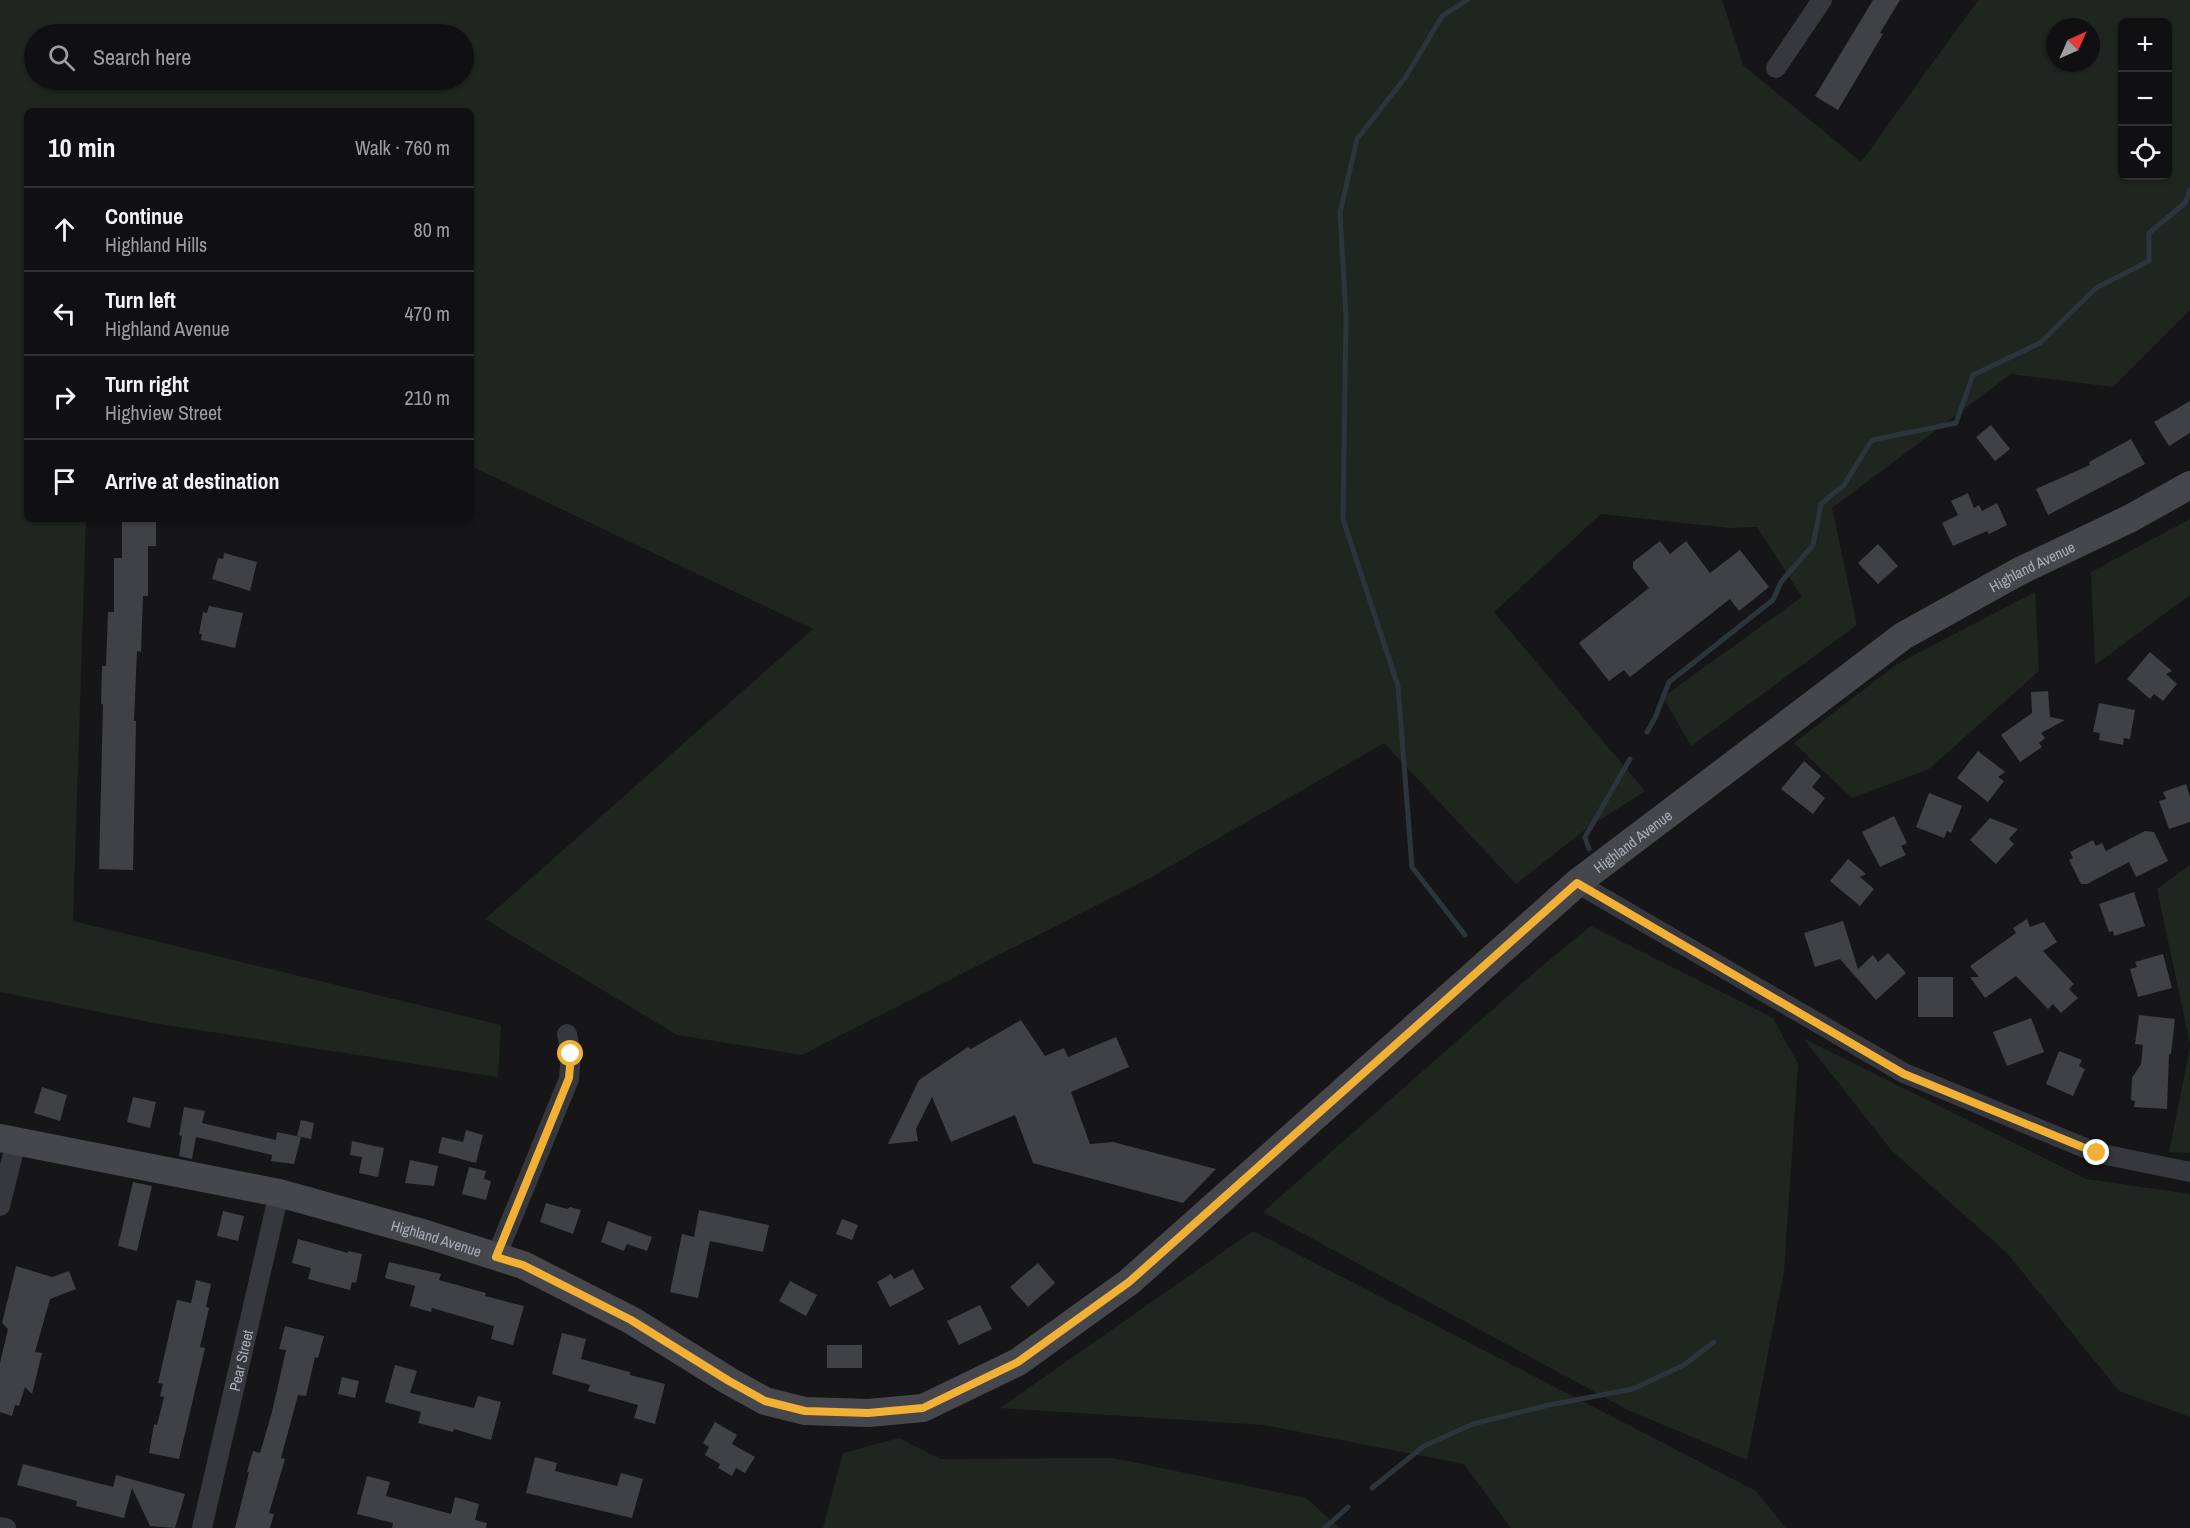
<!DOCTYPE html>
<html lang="en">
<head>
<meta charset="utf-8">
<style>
	body { margin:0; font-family:"Archivo Narrow",sans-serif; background:#1e1e20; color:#f1f3f6 }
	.controls { position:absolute; right:18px; top:18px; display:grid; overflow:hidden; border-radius:9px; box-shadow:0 2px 4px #0004 }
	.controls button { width:54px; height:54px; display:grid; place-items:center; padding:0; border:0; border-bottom:2px solid #303032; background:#101012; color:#f1f3f6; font:30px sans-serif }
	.compass { position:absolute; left:2046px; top:18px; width:54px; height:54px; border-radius:50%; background:#101012; box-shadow:0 2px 4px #0004; rotate:45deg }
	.stop { position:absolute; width:18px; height:18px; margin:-14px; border:4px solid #f2b134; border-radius:50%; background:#fff }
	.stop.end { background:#f2b134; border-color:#fff; box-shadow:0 2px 6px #0008 }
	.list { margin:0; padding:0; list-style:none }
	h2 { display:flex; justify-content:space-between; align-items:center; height:78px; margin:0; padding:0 24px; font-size:26px }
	h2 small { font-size:20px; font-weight:400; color:#9c9d9f }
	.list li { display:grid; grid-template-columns:39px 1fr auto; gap:18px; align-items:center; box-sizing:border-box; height:84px; padding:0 24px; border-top:2px solid #303032 }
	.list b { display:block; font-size:22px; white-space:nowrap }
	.list p { margin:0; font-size:20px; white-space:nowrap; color:#9c9d9f }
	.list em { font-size:20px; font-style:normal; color:#9c9d9f }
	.icon { flex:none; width:33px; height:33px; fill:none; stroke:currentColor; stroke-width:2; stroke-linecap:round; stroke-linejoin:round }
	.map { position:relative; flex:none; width:2190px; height:1528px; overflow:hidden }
	.search { position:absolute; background:#101012; box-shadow:0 2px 4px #0004; left:24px; top:24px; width:450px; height:66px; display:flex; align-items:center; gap:15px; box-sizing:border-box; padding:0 21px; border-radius:33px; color:#9c9d9f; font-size:22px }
	.panel { position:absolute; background:#101012; box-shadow:0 2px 4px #0004; left:24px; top:108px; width:450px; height:414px; border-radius:9px }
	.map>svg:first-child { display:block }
	.green { fill:#1e261f; fill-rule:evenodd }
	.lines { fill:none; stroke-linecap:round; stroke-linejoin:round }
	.stream { stroke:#2c353c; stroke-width:5 }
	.building { fill:#404145 }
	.minor { stroke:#37383d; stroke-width:20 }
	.secondary { stroke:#45474d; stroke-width:28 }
	.route { stroke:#f2b134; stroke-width:8 }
	.labels { text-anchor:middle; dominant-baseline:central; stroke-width:6; stroke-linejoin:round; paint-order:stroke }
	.street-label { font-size:15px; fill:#a8adb8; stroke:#111113 }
</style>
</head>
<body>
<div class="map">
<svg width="2190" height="1528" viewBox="0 0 2190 1528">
	<rect width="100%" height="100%" fill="#161618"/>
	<!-- green -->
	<path class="green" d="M0 0H1722L1743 65 1861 162 1978 0H2190V310L2113 387 2011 374 1832 508 1857 625 1691 746 1663 697 1802 597 1757 527 1730 528 1601 514 1494 612 1645 791 1586 829 1516 884 1384 743 1148 879 802 1055 677 1035 485 919 813 629 471 466V111H27V519H86L73 921 501 1025 498 1077 154 1023 0 992ZM2168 22V176H2122V22ZM2055 27H2091V63H2055ZM34 34H464V80H34Z
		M2190 519V595L2095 665 2091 572Z
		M2035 592 2039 671 1929 769 1852 798 1794 743 1897 664Z
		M2190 865V1044L2157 889Z
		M1591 926 1773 1018 1798 1064 1784 1272 1747 1460 1628 1410 1263 1212 1542 966Z
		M1803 1038 2086 1179 2190 1194V1417L2119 1391 2007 1253 1892 1151Z
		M2190 1047V1153L2169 1152Z
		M1253 1231 1756 1491 1786 1528H1511L1464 1464 1263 1425 1000 1408Z
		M899 1438 940 1459 1113 1458 1306 1498 1340 1528H823L843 1453Z"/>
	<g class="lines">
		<!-- stream -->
		<path class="stream" d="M1647 732 1655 718 1669 682 1773 600 1781 582 1813 545 1821 504 1844 485 1872 440 1956 423 1973 375 2040 343 2096 288 2149 261V233L2185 203 2190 190
			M1589 849 1585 837 1630 759
			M1465 935 1412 867 1398 686 1343 519 1346 317 1340 213 1357 139 1405 78 1442 16 1467 0
			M1372 1488 1424 1446 1473 1424 1549 1405 1633 1389 1684 1365 1714 1342
			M1325 1528 1348 1507"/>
	</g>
	<!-- building -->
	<path class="building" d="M1873 0H1900L1880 33 1883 34 1838 110 1815 96Z
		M2190 401V433L2169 446 2154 422Z
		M1991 425 2010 449 1995 461 1976 437Z
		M2131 439 2145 464 2048 515 2036 489 2090 465 2089 462Z
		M1968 493 1974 508 1979 505 1982 511 1997 503 2007 525 1989 534 1987 531 1953 546 1942 523 1958 515 1951 501Z
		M122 519H156V546H148V596H143L141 652 137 651 134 721H136L133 870 99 869 103 705 101 703 102 666H106L108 612H114V558H122Z
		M1660 541 1670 554 1686 541 1710 573 1740 550 1769 587 1739 611 1730 599 1630 677 1624 670 1609 681 1579 643 1649 588 1633 568V562Z
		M1878 544 1898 566 1878 584 1858 563Z
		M224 553 257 562 250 591 212 579 218 558 223 559Z
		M209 606 243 613 235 648 201 640 202 634H199L203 612 207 613Z
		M2150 652 2172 671 2166 674 2177 684 2163 701 2154 694 2150 699 2127 679Z
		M2048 691 2050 717 2065 720 2041 733 2045 738 2039 743 2042 747 2020 762 2001 735 2032 713 2031 692Z
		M2099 703 2135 710 2130 739 2124 738 2123 745 2099 740 2100 733 2093 732Z
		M1978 751 2005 772 1998 777 2004 781 1988 802 1957 778Z
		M1804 761 1821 776 1812 787 1825 798 1813 814 1781 789Z
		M2186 784 2190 797V822L2169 829 2159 801 2166 799 2163 792Z
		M1929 793 1962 806 1951 833 1947 831 1944 838 1916 827Z
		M1894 816 1907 843 1901 846 1906 855 1880 867 1862 832Z
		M1990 818 2018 829 2009 839 2014 844 1996 864 1970 840Z
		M2145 831 2154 832 2168 861 2136 877 2129 862 2087 884H2081L2069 860 2073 858 2070 852 2093 840 2096 846 2102 843 2106 851Z
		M1848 859 1866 874 1860 877 1874 889 1860 906 1830 881Z
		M2134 892 2145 926 2114 936 2113 931 2109 932 2099 904Z
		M2027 919 2030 927 2044 922 2057 942 2043 951 2074 984 2069 989 2078 998 2061 1013 2053 1004 2048 1009 2016 976 1985 998 1970 977H1979L1970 966 2016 933 2013 928Z
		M1843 921 1858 969 1873 955 1878 962 1888 953 1906 973 1876 1000 1840 959 1815 967 1804 933Z
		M2163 954 2172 988 2138 997 2130 969 2137 967 2135 962Z
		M1918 977H1953V1017H1918Z
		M2139 1015 2175 1019 2171 1054H2169L2167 1109 2134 1107 2135 1101 2131 1100 2132 1078 2141 1064 2143 1045 2135 1044Z
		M2031 1018 2044 1052 2007 1066 1993 1032Z
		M1021 1020 1045 1056 1064 1048 1068 1057 1116 1037 1129 1067 1071 1092 1090 1144 1113 1142 1216 1169 1183 1203 1033 1163 1015 1115 951 1142 932 1097 916 1129 918 1141 888 1144 919 1080 968 1047 971 1049Z
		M2059 1051 2082 1060 2079 1066 2085 1069 2073 1096 2046 1084Z
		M42 1087 67 1095 60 1121 34 1113Z
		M133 1097 156 1102 150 1128 127 1122Z
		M184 1107 205 1111 202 1123 276 1140 277 1132 301 1137 294 1164 271 1161 272 1155 196 1137 192 1159 179 1156 182 1136 179 1135Z
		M301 1120 314 1123 311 1139 297 1136Z
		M466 1130 483 1135 476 1163 438 1153 442 1137 463 1142Z
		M352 1141 384 1148 378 1177 359 1173 362 1157 350 1155Z
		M410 1160 438 1166 434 1186 405 1183Z
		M469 1167 486 1171 484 1179 491 1181 486 1200 462 1194Z
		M133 1182 152 1186 137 1251 118 1246Z
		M546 1203 567 1209 570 1207 581 1210 573 1234 540 1222Z
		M699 1210 769 1225 763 1252 710 1241 698 1298 670 1292 682 1234 694 1237Z
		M223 1211 244 1216 238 1241 217 1236Z
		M842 1219 858 1225 852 1240 836 1234Z
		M608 1221 652 1237 647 1251 627 1244 624 1251 601 1242Z
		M298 1239 348 1253V1251L362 1254 356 1283 352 1282 350 1290 308 1279 311 1268 292 1263Z
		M389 1262 441 1274 439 1280 486 1293 485 1296 524 1306 513 1345 491 1339 494 1326 432 1308 431 1312 410 1306 415 1286 385 1278Z
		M1038 1263 1055 1283 1028 1307 1010 1287Z
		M16 1266 52 1277 69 1271 76 1289 50 1299 35 1352 42 1353 32 1394 25 1387 19 1406 15 1405 12 1416 0 1412V1363L8 1329 2 1323Z
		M913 1269 924 1289 890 1307 877 1282 891 1274 894 1279Z
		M196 1280 211 1284 206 1307 209 1308 200 1347 205 1348 179 1459 149 1453 154 1424 157 1425 164 1397 160 1396 163 1384 158 1383 177 1300 191 1303Z
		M790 1281 817 1295 806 1316 779 1301Z
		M980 1305 992 1329 959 1345 947 1321Z
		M285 1326 324 1336 318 1358 315 1357 306 1396 298 1395 281 1458 285 1459 269 1513 274 1514 270 1528H235L249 1472H247L253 1451 260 1453 272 1412 286 1350 279 1349Z
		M562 1333 586 1339 581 1359 630 1372V1375L665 1384 655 1424 634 1418 638 1405 588 1391 590 1385 552 1374Z
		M827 1345H862V1368H827Z
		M395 1365 417 1371 410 1393 474 1408 478 1396 501 1402 491 1440 454 1429 453 1432 418 1423 421 1412 385 1402Z
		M342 1377 359 1381 355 1398 338 1394Z
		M715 1422 737 1435 732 1444 755 1457 745 1473 736 1468 732 1476 718 1468 720 1464 705 1455 709 1447 703 1443Z
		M535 1457 557 1463 555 1471 617 1486 621 1473 643 1479 632 1518 526 1493Z
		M23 1464 113 1487 116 1475 185 1494 175 1528 150 1526 132 1488 124 1518 76 1506 77 1501 17 1485Z
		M367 1476 390 1482 386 1496 451 1514 455 1497 479 1504 475 1520 487 1523 486 1528H392L393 1523 357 1514Z"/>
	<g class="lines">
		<!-- minor -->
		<g class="minor">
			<path d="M1776 68 1822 0"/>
			<path d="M1577 883 1904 1073 2097 1153 2190 1172"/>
			<path d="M0 1206 16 1142"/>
			<path d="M496 1257 569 1079 571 1054 567 1034"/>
			<path d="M0 1527 6 1528"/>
			<path id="s1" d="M202 1528 279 1193"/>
		</g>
		<!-- secondary -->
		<path class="secondary" id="s2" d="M0 1138 279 1193 426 1234 523 1265 631 1320 729 1381 765 1401 805 1411 868 1413 923 1408 1018 1362 1129 1282 1577 883 1903 636 2018 572 2131 518 2190 485"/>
	</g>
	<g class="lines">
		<!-- route -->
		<path class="route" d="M571 1054 569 1078 496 1257 523 1265 631 1320 729 1381 765 1401 805 1411 868 1413 923 1408 1018 1362 1129 1282 1577 883 1904 1074 2097 1153"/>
	</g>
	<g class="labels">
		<!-- street labels -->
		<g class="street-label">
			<text stroke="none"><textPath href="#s2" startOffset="2374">Highland Avenue</textPath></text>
			<text stroke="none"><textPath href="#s2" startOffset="1888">Highland Avenue</textPath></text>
			<text stroke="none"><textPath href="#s2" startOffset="448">Highland Avenue</textPath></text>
			<text stroke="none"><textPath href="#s1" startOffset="172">Pear Street</textPath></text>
		</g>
	</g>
</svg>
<div class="controls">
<button>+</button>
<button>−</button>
<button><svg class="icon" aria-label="locate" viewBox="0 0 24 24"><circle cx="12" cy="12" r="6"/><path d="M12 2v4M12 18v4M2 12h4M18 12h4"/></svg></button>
</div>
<svg class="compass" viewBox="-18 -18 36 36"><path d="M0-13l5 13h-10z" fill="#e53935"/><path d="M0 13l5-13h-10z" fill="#9c9d9f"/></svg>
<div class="stop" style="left:571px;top:1054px"></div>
<div class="stop end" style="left:2097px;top:1153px"></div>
<div class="search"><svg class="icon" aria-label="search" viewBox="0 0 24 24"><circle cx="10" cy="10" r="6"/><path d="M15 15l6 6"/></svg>Search here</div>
<section class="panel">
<h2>10 min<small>Walk · 760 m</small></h2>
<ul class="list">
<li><svg class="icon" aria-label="ahead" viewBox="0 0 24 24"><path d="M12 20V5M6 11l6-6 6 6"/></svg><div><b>Continue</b><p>Highland Hills</p></div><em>80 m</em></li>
<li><svg class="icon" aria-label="left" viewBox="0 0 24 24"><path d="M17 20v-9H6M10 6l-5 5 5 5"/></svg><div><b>Turn left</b><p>Highland Avenue</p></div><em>470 m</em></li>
<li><svg class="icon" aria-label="right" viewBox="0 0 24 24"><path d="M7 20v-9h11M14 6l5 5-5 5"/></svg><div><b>Turn right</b><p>Highview Street</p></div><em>210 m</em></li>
<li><svg class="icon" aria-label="arrive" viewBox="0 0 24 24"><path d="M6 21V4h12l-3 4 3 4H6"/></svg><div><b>Arrive at destination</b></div></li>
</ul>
</section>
</div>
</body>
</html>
